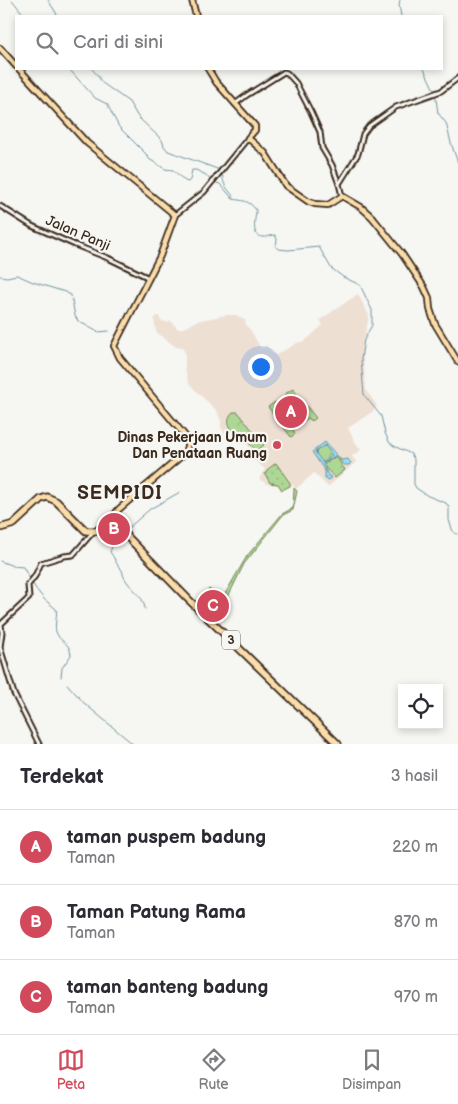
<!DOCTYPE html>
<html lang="id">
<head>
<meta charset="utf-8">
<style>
	body { margin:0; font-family:"Balsamiq Sans",sans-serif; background:#f2f2f3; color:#2b2b33 }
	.controls { position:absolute; right:15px; bottom:15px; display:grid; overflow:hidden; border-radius:0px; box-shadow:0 2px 8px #0003 }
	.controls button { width:45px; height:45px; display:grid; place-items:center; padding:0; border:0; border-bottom:1px solid #e1e1e2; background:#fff; color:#2b2b33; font:25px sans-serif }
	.you { position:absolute; left:260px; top:366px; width:18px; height:18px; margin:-12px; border:4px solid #fff; border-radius:50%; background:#1a73e8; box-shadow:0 0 0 8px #1a73e833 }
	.badge { display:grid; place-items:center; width:32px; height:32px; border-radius:50%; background:#d1495b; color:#fff; font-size:16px; font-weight:700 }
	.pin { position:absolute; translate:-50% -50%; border:2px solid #fff; box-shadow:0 1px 5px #0006 }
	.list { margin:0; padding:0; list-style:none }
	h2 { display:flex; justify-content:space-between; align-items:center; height:65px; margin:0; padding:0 20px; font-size:21px }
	h2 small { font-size:16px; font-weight:400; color:#7c7c81 }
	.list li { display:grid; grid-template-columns:32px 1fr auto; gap:15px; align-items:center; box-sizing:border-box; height:75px; padding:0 20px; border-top:1px solid #e1e1e2 }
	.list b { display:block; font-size:19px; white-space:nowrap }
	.list p { margin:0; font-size:16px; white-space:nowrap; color:#7c7c81 }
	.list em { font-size:16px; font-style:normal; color:#7c7c81 }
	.icon { flex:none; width:28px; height:28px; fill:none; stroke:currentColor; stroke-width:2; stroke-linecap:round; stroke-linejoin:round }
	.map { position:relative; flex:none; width:458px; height:744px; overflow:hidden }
	.search { position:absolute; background:#fff; box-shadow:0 2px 8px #0003; left:15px; right:15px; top:15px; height:55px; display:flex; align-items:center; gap:12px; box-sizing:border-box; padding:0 18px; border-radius:0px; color:#7c7c81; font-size:19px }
	.sheet { height:290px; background:#fff }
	nav { display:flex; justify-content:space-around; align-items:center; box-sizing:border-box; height:70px; border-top:1px solid #e1e1e2; background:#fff; font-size:14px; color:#7c7c81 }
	nav a { display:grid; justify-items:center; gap:2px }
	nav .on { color:#d1495b }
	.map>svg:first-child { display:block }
	.built { fill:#eedfd3 }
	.grass { fill:url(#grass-dots); stroke:#748059 }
	.park { fill:url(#park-crowns); stroke:#748059 }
	.water { fill:url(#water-ripples); stroke:#7195a0; fill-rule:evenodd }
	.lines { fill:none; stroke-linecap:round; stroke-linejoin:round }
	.stream { stroke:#7195a0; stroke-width:1 }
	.minor-casing { stroke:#3b2a1e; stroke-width:7 }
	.major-casing { stroke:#3b2a1e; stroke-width:8 }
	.highway-casing { stroke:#3b2a1e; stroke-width:9 }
	.minor { stroke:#f6f6f2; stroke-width:3 }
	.major { stroke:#faddab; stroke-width:4.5 }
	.highway { stroke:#faddab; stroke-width:5.5 }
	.poi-dot { fill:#d1495b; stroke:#f6f6f2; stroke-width:2 }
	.labels { text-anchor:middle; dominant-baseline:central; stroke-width:4.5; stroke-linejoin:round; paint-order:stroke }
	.shield { fill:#f6f6f2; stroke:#73675e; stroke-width:1 }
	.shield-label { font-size:12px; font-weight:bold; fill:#3b2a1e }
	.street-label { font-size:14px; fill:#3b2a1e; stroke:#f6f6f2 }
	.poi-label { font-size:14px; font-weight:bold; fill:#3b2a1e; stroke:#f6f6f2; text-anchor:end }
	.district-label { font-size:19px; font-weight:bold; letter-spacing:1px; fill:#3b2a1e; stroke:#f6f6f2 }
</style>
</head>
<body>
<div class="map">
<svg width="458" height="744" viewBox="0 0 458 744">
	<defs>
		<pattern id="grass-dots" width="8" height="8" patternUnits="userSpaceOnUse" patternTransform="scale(1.25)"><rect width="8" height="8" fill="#add794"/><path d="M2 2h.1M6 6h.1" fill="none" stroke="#96b97f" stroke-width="1.8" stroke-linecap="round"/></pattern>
		<pattern id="park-crowns" width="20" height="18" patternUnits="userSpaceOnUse" patternTransform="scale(1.25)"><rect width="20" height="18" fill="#add794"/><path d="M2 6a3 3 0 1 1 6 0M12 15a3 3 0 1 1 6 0" fill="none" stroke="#96b97f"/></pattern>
		<pattern id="water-ripples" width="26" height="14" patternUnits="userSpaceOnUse" patternTransform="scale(1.25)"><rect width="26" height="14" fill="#95ddf7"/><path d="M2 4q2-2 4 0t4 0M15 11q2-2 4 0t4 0" fill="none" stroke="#81bed3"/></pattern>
	</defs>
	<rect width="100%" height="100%" fill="#f6f6f2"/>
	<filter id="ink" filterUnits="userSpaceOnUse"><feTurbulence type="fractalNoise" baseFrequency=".02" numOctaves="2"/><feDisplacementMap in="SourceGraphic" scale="10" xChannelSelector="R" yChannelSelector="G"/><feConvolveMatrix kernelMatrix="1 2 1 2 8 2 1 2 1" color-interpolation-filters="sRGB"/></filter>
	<g filter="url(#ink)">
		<!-- built -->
		<path class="built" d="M358 294 369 316 362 348 366 390 377 406 372 412 348 428 357 446 361 450 352 456 356 462 328 487 314 473 296 489 293 485 281 491 278 485 267 484 259 479 265 469 251 458 255 452 245 442 242 443 236 437 231 441 221 428V421L217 411 189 384 185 369V352L182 348 176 347 156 332 154 319 157 316H159L160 320 168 323 170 320 178 329 187 327 197 321 226 315H236L245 320 246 325 251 331 260 347 263 348 266 345 274 355H276L299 342H304L323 325 320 320Z"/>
		<!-- grass -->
		<path class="grass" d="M276 463 290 483V486L282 490 278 484 270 483 265 474 268 469Z
			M294 488 297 491 293 510 283 515 244 564 225 603 222 599 247 556 282 514 293 508Z"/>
		<!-- park -->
		<path class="park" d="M293 389 316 418 312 421 308 418 301 423 297 419 299 424 293 429 295 434 291 437 268 407 275 402 277 404 286 397 285 394Z
			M233 412H238L264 445 257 451C253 448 249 442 245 440 236 435 221 423 233 412Z
			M316 454a8 8 0 1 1 16 0a8 8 0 1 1-16 0Z
			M336 456 345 470 335 478 323 465Z
			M209 589 229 606 215 622 197 605Z"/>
		<!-- water -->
		<path class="water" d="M325 442 341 460 348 459 351 463 349 465H344L336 455 323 464 328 475 331 477 329 480 325 479V471L312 452ZM325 445 332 455 323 463 315 452Z"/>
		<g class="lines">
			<!-- stream -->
			<path class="stream" d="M12 0 25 16
				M48 0 58 16
				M400 0 399 5 401 16
				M69 69 95 98 107 104 119 127 146 154 149 159 165 169 173 170 185 181 188 182 190 180 192 170H196L206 175 211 181 220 184 233 199C243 201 249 200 256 210 256 218 250 235 262 237 266 238 271 235 275 235L277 239 276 247 278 249 288 250 319 247 331 268 343 277 360 285 372 310V325L364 340 361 359 364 395 381 416 385 433 389 442 394 446 411 454 414 459V484L416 488 428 496 446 503 449 507V520L452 529 454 533 458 534
				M92 69 99 77 101 82 129 102 138 117 162 140 164 146 168 151 220 170C224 175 222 178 224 183 226 189 232 193 234 198
				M424 69 435 92 438 113 446 123 451 143 458 163
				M0 276 7 277 17 275 33 282 65 292 71 295 75 316 78 321 98 332 109 331
				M126 530 150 509 180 492
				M121 535 113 544 110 552C115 558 116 565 122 570 124 587 144 592 145 609
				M0 561 13 566 23 567 36 589 44 599 56 609C58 617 53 627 57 634 62 644 69 641 71 655L62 668 61 677
				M67 684 85 704 133 744"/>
			<!-- minor casing -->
			<g class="minor-casing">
				<path id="minor" d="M235 104 247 95 284 72 287 73 296 83 311 112 320 132 322 148 332 165 339 184
					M342 196 339 184 358 154 363 134 369 126 396 107 441 91 458 78
					M0 206 32 226 75 245 108 258 149 278
					M175 215 204 192 248 138
					M39 744 14 694 0 647 2 633 1 624 29 598 28 585 35 576 41 563 64 556 73 555 93 532"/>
			</g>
			<!-- major casing -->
			<g class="major-casing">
				<path id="major" d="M192 0 196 16
					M0 48 16 66
					M19 69 87 143 175 215 160 256 114 346 120 358 186 437 188 443 185 453 119 509 108 523
					M208 69 216 82 255 126V130L248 138 265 153 286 186 309 202 315 204 328 205 342 196 361 207 372 217 402 254 424 287 429 298 430 309 435 324 458 362"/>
			</g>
			<!-- highway casing -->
			<g class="highway-casing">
				<path id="highway" d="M0 528 14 524 41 499 47 497 56 501 86 531H96L108 523 116 525 189 600 338 744
					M196 607 201 608 210 606"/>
			</g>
			<!-- minor -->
			<use href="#minor" class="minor"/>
			<!-- major -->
			<use href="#major" class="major"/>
			<!-- highway -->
			<use href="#highway" class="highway"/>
		</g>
	</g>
	<!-- markers -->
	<circle class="poi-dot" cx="277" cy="445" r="5"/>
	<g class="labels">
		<!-- shield labels -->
		<rect class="shield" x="222" y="630.5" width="18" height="19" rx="4"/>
		<g class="shield-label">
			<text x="231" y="640">3</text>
		</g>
		<!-- street labels -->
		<g class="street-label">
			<text transform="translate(78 233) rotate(23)">Jalan Panji</text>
		</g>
		<!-- poi labels -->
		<g class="poi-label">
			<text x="267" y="437">Dinas Pekerjaan Umum<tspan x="267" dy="16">Dan Penataan Ruang</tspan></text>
		</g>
		<!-- district labels -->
		<g class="district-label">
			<text x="120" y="493">SEMPIDI</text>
		</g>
	</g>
</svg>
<div class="controls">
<button><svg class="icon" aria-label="locate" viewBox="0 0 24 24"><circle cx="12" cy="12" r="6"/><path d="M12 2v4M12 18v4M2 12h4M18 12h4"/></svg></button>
</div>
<div class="you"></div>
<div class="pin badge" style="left:291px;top:412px">A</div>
<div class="pin badge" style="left:114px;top:529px">B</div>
<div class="pin badge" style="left:213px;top:606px">C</div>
<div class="search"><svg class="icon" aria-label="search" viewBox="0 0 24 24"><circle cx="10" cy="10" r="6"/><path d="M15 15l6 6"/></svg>Cari di sini</div>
</div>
<section class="sheet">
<h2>Terdekat<small>3 hasil</small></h2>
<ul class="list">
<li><span class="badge">A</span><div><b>taman puspem badung</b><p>Taman</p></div><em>220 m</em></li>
<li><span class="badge">B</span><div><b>Taman Patung Rama</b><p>Taman</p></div><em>870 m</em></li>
<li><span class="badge">C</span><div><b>taman banteng badung</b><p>Taman</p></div><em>970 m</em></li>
</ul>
</section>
<nav>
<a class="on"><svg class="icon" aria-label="map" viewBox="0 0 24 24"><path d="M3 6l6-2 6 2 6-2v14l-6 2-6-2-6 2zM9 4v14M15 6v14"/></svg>Peta</a>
<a><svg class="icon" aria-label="directions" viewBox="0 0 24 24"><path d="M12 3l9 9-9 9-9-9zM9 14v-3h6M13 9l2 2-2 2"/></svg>Rute</a>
<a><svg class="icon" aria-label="saved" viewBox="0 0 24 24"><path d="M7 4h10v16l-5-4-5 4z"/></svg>Disimpan</a>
</nav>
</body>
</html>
